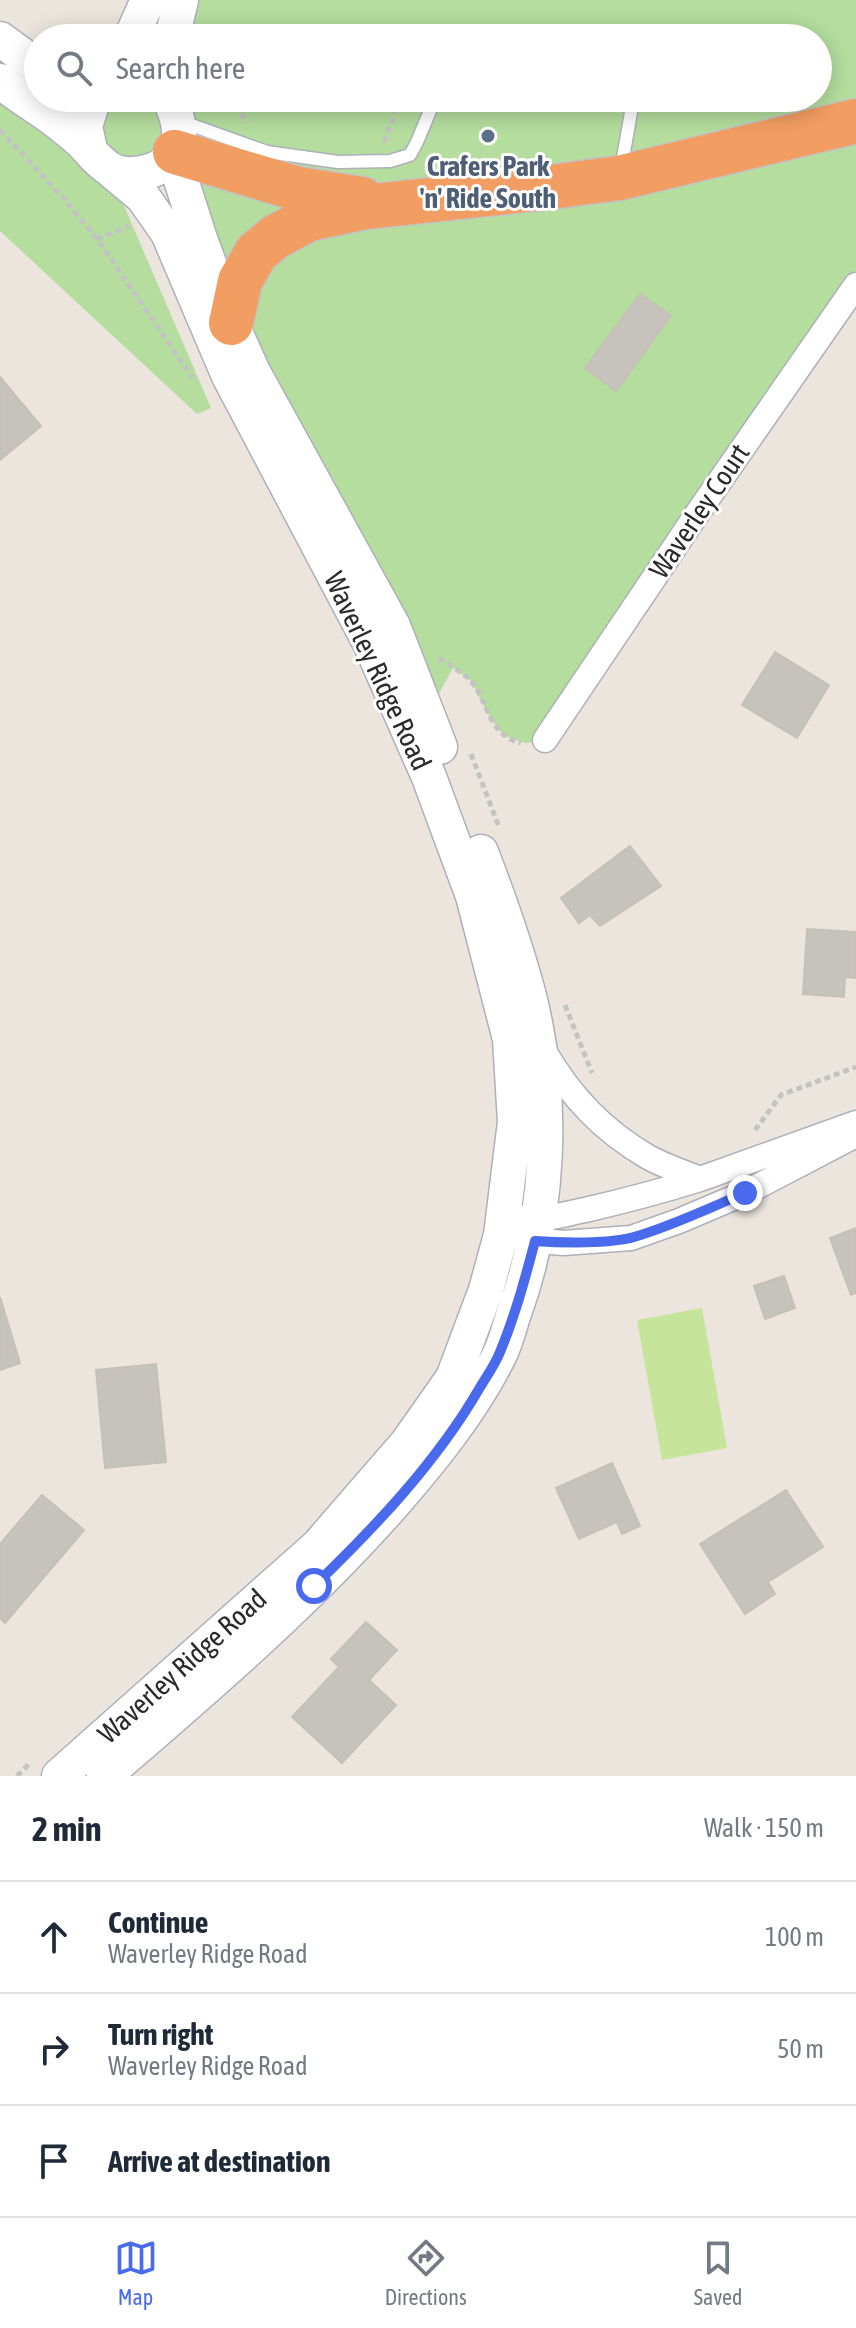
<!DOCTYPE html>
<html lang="en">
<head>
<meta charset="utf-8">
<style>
	body { margin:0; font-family:"Asap Condensed",sans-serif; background:#f2f2f3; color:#1f2937 }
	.stop { position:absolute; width:24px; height:24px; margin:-18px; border:6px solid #496aec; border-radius:50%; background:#fff }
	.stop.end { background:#496aec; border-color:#fff; box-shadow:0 2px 8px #0008 }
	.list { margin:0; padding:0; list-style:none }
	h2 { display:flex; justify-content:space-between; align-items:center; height:104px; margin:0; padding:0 32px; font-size:34px }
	h2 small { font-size:26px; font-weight:400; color:#747a83 }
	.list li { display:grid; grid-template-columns:52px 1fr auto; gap:24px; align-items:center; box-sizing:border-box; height:112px; padding:0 32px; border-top:2px solid #e0e1e3 }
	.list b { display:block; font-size:30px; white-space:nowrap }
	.list p { margin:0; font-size:26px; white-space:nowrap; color:#747a83 }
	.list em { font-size:26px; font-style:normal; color:#747a83 }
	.icon { flex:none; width:44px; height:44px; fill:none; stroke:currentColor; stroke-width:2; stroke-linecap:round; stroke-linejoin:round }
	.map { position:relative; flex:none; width:856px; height:1776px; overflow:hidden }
	.search { position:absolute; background:#fff; box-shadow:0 4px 20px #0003; left:24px; right:24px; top:24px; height:88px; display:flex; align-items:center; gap:20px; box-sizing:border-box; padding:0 28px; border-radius:44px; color:#747a83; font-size:30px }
	.sheet { height:440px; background:#fff }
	nav { display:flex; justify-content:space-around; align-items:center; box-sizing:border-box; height:112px; border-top:2px solid #e0e1e3; background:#fff; font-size:22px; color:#747a83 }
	nav a { display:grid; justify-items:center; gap:4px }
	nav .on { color:#496aec }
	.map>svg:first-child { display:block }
	.green { fill:#b4dd9e }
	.pitch { fill:#c6e49a }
	.building { fill:#c6c2bc; stroke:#c6c0b7; stroke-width:2 }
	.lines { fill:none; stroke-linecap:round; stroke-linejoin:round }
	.lane-casing { stroke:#adb0ba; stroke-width:15 }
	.street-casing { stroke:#adb0ba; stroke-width:27 }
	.secondary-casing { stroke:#adb0ba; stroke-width:37 }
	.highway-casing { stroke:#c3c3c3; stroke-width:47 }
	.path { stroke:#c3c3c3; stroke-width:5; stroke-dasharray:6 4; stroke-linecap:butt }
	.lane { stroke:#fff; stroke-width:12 }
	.street { stroke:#fff; stroke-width:24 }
	.secondary { stroke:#fff; stroke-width:34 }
	.highway { stroke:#f29d61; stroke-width:44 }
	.route { stroke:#496aec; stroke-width:10 }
	.service-dot { fill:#5c6f8a; stroke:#fff; stroke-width:3 }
	.labels { text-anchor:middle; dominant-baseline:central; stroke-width:6; stroke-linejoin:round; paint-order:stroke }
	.service-label { font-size:28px; font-weight:bold; fill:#4e5e75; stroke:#fff }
	.street-label { font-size:28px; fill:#2a2a2a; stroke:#fff }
</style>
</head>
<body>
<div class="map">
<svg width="856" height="1776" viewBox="0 0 856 1776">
	<rect width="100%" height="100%" fill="#ebe5dd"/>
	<!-- green -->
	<path class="green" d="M148 0H856V285L545 740 525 743 504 736 489 716 471 681 453 668 427 715 253 372 173 156 109 171 211 408 197 414 0 231V39L38 67V98H818V38H131Z"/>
	<!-- pitch -->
	<path class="pitch" d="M702 1308 727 1448 662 1460 637 1320Z"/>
	<!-- building -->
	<path class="building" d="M640 294 671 316 616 391 585 368Z
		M0 377 41 426 0 460Z
		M775 652 829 685 797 738 742 705Z
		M630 846 661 886 600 926 590 915 579 923 561 898Z
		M807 929 856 932V978L845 977 844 997 803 994Z
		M856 1228V1293L851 1295 830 1238Z
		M784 1276 795 1308 765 1319 754 1286Z
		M0 1297 20 1363 0 1370Z
		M156 1364 166 1462 105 1468 96 1370Z
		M612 1463 640 1526 622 1534 617 1522 579 1539 556 1488Z
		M786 1490 823 1547 768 1582 775 1594 745 1614 700 1544Z
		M42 1495 84 1530 5 1623 0 1618V1544Z
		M366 1622 397 1650 369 1680 396 1705 342 1763 292 1717 339 1667 331 1659Z"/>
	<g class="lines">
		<!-- lane casing -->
		<g class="lane-casing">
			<path id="lane" d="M183 122 267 152 338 162 390 161 410 155 417 142 432 106
				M621 169 633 101 632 98"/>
		</g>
		<!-- street casing -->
		<g class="street-casing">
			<path id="street" d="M545 740 699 511 856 285
				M544 1051C571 1097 602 1130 648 1157 664 1166 683 1172 700 1179L856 1123
				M523 1218C544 1221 564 1214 585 1210 624 1201 662 1191 700 1179
				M522 1239 563 1243 631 1238 679 1221 745 1193 854 1136"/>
		</g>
		<!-- secondary casing -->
		<g class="secondary-casing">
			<path id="secondary" d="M131 38 148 0
				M172 38 181 0
				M0 39 38 67
				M0 81C19 97 41 109 60 124 70 132 81 140 88 149 106 169 117 179 146 172 156 170 166 164 172 156 185 138 178 116 169 98
				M90 150 85 126 94 98
				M173 155 200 239 231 323 253 372 393 626 440 747
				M59 1776 318 1546 408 1442 453 1378 486 1290 501 1235 515 1122 510 1039 473 896 429 777 370 643 229 376 168 233 143 197 113 172
				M104 1776C205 1689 306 1603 394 1503 433 1458 472 1410 499 1356 505 1344 509 1329 513 1316 550 1216 555 1099 529 996 516 947 499 899 481 852"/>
		</g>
		<!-- highway casing -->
		<g class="highway-casing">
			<path id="highway" d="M175 152 298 189 362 199
				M231 323 240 281 256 253 275 237 309 219 365 207 543 188 619 178 856 121"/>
		</g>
		<!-- path -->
		<path class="path" d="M228 98 248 122
			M0 130 67 202 97 239 193 378
			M384 142 401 98
			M97 239 129 226
			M439 658C449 665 463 672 471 681 489 703 488 735 521 743
			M471 754 499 827
			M565 1005 592 1073
			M755 1130 781 1095 856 1067
			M17 1776 29 1764"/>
		<!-- lane -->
		<use href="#lane" class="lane"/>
		<!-- street -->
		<use href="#street" class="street"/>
		<!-- secondary -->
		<use href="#secondary" class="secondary"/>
		<!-- highway -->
		<use href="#highway" class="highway"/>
	</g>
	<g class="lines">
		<!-- route -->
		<path class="route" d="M314 1586C375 1527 436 1463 479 1389 486 1377 495 1365 500 1352 515 1316 525 1279 535 1241 561 1243 610 1244 634 1237 672 1226 709 1208 745 1193"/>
	</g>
	<!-- markers -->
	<circle class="service-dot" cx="488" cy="136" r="8"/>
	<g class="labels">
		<!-- service labels -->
		<g class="service-label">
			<text x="488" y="166">Crafers Park<tspan x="488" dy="32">'n' Ride South</tspan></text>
		</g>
		<!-- street labels -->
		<g class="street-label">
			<text transform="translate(699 511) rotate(-56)">Waverley Court</text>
			<text transform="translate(378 671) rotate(65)">Waverley Ridge Road</text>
			<text transform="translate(182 1666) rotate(-42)">Waverley Ridge Road</text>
		</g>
	</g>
</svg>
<div class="stop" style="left:314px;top:1586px"></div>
<div class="stop end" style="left:745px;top:1193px"></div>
<div class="search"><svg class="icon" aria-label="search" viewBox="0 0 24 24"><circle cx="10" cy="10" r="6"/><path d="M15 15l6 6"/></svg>Search here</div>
</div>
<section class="sheet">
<h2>2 min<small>Walk · 150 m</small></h2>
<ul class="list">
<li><svg class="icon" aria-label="ahead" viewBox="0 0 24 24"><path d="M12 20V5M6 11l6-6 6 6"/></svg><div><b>Continue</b><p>Waverley Ridge Road</p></div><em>100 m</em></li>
<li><svg class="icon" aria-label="right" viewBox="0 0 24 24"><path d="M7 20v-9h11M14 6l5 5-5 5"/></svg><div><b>Turn right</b><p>Waverley Ridge Road</p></div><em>50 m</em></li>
<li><svg class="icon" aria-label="arrive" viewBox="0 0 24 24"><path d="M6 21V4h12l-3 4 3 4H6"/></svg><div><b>Arrive at destination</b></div></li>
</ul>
</section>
<nav>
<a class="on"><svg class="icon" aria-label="map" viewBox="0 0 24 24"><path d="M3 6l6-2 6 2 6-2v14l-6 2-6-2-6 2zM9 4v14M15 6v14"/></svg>Map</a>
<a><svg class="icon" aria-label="directions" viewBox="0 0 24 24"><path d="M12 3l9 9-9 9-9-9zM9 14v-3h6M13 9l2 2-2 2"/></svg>Directions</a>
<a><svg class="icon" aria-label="saved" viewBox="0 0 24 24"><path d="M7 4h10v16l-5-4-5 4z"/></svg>Saved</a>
</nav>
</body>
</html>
